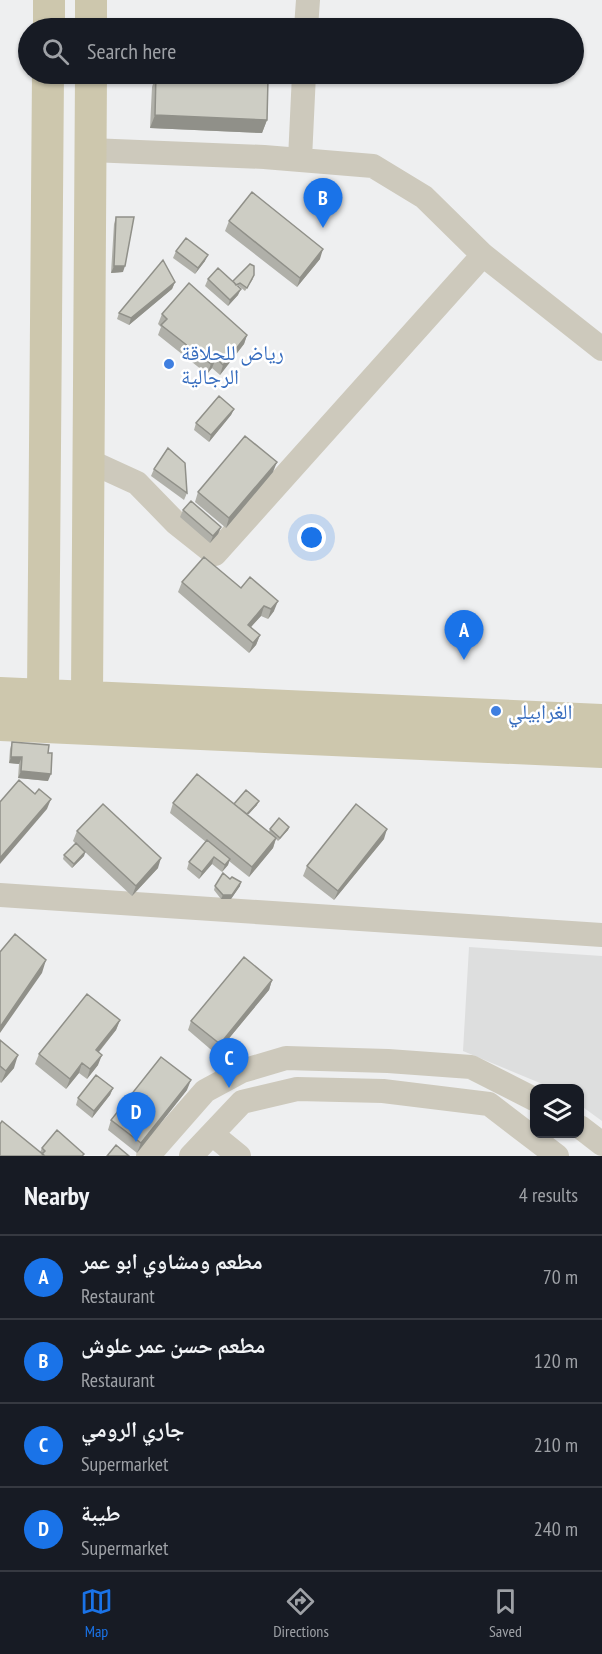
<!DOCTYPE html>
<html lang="en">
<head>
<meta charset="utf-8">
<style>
	body { margin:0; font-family:"PT Sans Narrow","Noto Naskh Arabic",sans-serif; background:#242831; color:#f1f3f6 }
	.controls { position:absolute; right:18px; bottom:18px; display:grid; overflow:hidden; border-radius:12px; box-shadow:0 2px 4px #0004 }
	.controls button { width:54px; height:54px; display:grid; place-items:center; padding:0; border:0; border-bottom:2px solid #363941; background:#171b24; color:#f1f3f6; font:30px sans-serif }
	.you { position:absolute; left:312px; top:538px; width:21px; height:21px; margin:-15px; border:4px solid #fff; border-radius:50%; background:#1a73e8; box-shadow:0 0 0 9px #1a73e833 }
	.badge { display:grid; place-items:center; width:39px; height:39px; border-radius:50%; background:#1a73e8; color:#fff; font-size:20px; font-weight:700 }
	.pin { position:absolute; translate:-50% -50px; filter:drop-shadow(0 2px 3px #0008) }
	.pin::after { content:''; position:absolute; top:32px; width:21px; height:18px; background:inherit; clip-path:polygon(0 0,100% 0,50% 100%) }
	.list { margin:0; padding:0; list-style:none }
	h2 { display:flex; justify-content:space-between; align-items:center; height:78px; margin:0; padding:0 24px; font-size:26px }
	h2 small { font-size:20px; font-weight:400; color:#9ea1a6 }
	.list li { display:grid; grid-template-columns:39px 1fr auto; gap:18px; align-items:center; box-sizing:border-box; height:84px; padding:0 24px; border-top:2px solid #363941 }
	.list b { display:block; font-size:22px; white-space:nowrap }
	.list p { margin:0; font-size:20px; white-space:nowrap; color:#9ea1a6 }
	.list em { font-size:20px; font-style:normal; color:#9ea1a6 }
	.icon { flex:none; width:33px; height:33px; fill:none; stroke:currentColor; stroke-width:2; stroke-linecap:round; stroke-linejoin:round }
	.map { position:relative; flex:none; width:602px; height:1156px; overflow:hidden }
	.search { position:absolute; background:#171b24; box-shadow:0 2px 4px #0004; left:18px; right:18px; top:18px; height:66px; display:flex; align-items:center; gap:15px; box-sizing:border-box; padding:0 21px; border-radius:33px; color:#9ea1a6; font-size:22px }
	.sheet { height:414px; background:#171b24 }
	nav { display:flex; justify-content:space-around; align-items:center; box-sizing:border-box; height:84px; border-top:2px solid #363941; background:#171b24; font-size:16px; color:#9ea1a6 }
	nav a { display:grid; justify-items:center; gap:3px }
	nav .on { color:#1a73e8 }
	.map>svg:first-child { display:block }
	.education { fill:#dddede }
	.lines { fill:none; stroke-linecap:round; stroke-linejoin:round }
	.minor { stroke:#cdc9bc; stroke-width:24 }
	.major { stroke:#cdc7ad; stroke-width:32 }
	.wall { fill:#b0b0a9 }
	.shaded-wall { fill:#909089 }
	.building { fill:#cdcdc4; stroke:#909089; stroke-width:1.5 }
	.shop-dot { fill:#3f7fe0; stroke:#fff; stroke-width:2 }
	.labels { text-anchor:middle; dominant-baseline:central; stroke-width:5; stroke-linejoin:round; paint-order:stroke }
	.shop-label { font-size:21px; fill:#366cbe; stroke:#fff; text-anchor:start }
</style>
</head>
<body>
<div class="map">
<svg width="602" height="1156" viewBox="0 0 602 1156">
	<rect width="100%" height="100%" fill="#eeeff0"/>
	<!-- education -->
	<path class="education" d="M469 947 602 956V1121L580 1105V1088H552L463 1051Z"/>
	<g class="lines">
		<!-- minor -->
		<path class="minor" d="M306 28 308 0
			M90 150 264 157 373 166 424 197 483 255 602 349
			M300 159 304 74
			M89 461 137 483 176 523 215 554 483 255
			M0 895 602 935
			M580 1127 602 1144
			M212 1134 239 1156
			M148 1156 205 1091 242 1071 286 1058 388 1061 471 1067 534 1099
			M191 1156 242 1102 297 1089 383 1091 489 1104 557 1156"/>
		<!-- major -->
		<path class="major" d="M49 28V0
			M91 28V0
			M0 693 602 720
			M43 695 48 74
			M87 697 91 74
			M0 725 602 752"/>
	</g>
	<!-- wall -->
	<path class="wall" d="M156 74 267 120 262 133 150 128 152 87Z
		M116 217 123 272 111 273 114 224Z
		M229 221 320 259 297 287 225 231Z
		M176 251 205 261 195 274 173 258Z
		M208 279 233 281 253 279 245 291 239 286 238 295 228 306 205 286Z
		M175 282 172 289 129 325 117 319 119 313Z
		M162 314 247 335 244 344 220 375 212 368 207 374 158 335 161 327 158 324Z
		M234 409 231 415 209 442 194 430 196 423Z
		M154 469 187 493 184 500 151 476Z
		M273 472 226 528 195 502 198 492Z
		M183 510 221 527 218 534 210 543 180 517Z
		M182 582 241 588 274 611 268 619 261 616 250 627 260 635 256 645 249 653 178 592Z
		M12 742 48 753V781L18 778 19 764 9 763 10 749Z
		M173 803 257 805 248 815 269 832 270 829 289 827 288 830 278 841 276 839 273 848 249 877 229 861 228 865 222 872 212 864 199 879 187 869 189 862 206 842 170 813Z
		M77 831 158 868 132 896 85 852 84 856 72 868 63 859 64 855 76 844 73 841Z
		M384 839 334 900 303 876 307 866Z
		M230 879 240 886 231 899H221L214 890 215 886Z
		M272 980 269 990 216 1054 188 1030 191 1021Z
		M120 1020 116 1030 99 1052 98 1065 87 1079 79 1073 66 1089 35 1064 39 1054Z
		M0 1040 14 1068 1 1083 0 1082Z
		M113 1088 110 1095 92 1118 76 1105 78 1098Z
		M187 1090 137 1153 108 1130 111 1120Z
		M42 1148 84 1154 83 1156H0L40 1152Z"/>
	<!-- shaded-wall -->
	<path class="shaded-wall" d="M155 115 267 120 262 133 150 128Z
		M323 249 320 259 297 287 300 278Z
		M208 255 205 261 195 274 198 268Z
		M114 266H125L123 272 111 273Z
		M175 282 172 289 129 325 131 318Z
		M241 289 238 295 228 306 230 300Z
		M247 335 244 344 220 375 223 365Z
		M216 358 212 368 207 374 211 364Z
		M234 409 231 415 209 442 211 435Z
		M277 462 273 472 226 528 229 518Z
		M221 527 218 534 210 543 213 536Z
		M278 601 274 611 268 619 271 609Z
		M264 606 261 616 244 635 248 625Z
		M260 635 256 645 249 653 253 643Z
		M11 757H22L19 764 9 763Z
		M21 771 51 774 48 781 18 778Z
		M51 799 47 809 0 864V858Z
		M259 801 257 805 243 820 245 817Z
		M289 827 288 830 278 841 280 838Z
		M387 829 384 839 334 900 338 891Z
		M276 838 273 848 249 877 252 867Z
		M85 852 84 856 72 868 74 864Z
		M214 857 212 864 199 879 202 872Z
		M161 858 158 868 132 896 136 886Z
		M230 859 228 865 222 872 225 865Z
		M241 882 240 886 231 899H221L223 895Z
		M46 960 42 973 0 1033V1027Z
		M272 980 269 990 216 1054 220 1044Z
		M120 1020 116 1030 92 1060 96 1050Z
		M18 1055 14 1068 1 1083 6 1071Z
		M102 1055 98 1065 87 1079 90 1069Z
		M82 1063 79 1073 66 1089 70 1079Z
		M191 1080 187 1090 137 1153 141 1143Z
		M113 1088 110 1095 92 1118 94 1111Z"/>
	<!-- building -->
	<path class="building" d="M156 74 268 79 267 120 155 115Z
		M252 192 323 249 300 278 229 221Z
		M116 217H134L125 266H114Z
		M186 238 208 255 198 268 176 251Z
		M163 260 175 282 131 318 119 313Z
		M250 264 254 266V275L247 288 240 283 236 285 233 281Z
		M218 268 241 289 230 300 208 279Z
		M189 283 247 335 223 365 216 358 211 364 161 325 167 319 162 314Z
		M219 396 234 409 211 435 196 423Z
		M245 436 277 462 229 518 198 492Z
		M168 448 185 463 187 493 154 469Z
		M191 501 221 527 213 536 183 510Z
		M204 557 241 588 250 577 278 601 271 609 264 606 248 625 260 635 253 643 182 582Z
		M12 742 49 745 48 753H52L51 774 21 771 22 757H11Z
		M197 774 276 838 252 867 173 803Z
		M19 780 35 794 39 789 51 799 0 858V802Z
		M246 790 259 801 247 814 234 804Z
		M103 804 161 858 136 886 77 831Z
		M356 804 387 829 338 891 307 866Z
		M279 818 289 827 280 838 270 829Z
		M207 840 230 859 225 865 214 857 202 872 189 862Z
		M76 843 85 852 74 864 64 855Z
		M223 873 230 879 232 877 241 882 232 895H223L215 886Z
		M15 934 46 960 0 1027V952Z
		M244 957 272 980 220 1044 191 1021Z
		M87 994 120 1020 96 1050 102 1055 90 1069 82 1063 70 1079 39 1054Z
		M0 1040 18 1055 6 1071 0 1066Z
		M161 1057 191 1080 141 1143 111 1120Z
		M96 1075 113 1088 94 1111 78 1098Z
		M2 1121 45 1156H0V1124Z
		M57 1130 84 1154 82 1156H45L42 1154 45 1151 42 1148Z
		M116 1145 129 1156H107Z"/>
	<!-- markers -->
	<g class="shop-dot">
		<circle cx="169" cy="364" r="6"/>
		<circle cx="496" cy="711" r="6"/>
	</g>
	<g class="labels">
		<!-- shop labels -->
		<g class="shop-label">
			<text x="181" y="352">رياض للحلاقة<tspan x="181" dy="24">الرجالية</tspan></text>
			<text x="508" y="711">الغرابيلي</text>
		</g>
	</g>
</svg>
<div class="controls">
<button><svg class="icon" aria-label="layers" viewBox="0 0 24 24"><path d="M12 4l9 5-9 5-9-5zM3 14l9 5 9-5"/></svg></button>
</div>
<div class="you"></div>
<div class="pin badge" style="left:464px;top:660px">A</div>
<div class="pin badge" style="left:323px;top:228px">B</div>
<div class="pin badge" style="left:229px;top:1088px">C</div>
<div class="pin badge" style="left:136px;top:1142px">D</div>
<div class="search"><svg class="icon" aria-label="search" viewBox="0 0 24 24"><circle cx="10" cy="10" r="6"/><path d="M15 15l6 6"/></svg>Search here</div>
</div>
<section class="sheet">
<h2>Nearby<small>4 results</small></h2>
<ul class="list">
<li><span class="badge">A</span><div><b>مطعم ومشاوي ابو عمر</b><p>Restaurant</p></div><em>70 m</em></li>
<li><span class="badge">B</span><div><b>مطعم حسن عمر علوش</b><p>Restaurant</p></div><em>120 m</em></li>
<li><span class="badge">C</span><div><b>جاري الرومي</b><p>Supermarket</p></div><em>210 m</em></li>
<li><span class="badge">D</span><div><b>طيبة</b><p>Supermarket</p></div><em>240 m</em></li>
</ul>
</section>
<nav>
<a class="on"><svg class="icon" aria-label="map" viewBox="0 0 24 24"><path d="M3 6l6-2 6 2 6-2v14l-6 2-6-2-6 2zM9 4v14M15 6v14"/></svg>Map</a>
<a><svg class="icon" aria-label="directions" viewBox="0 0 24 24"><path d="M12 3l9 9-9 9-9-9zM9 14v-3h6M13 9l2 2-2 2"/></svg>Directions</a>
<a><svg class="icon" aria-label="saved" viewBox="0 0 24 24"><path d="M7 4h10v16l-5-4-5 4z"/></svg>Saved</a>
</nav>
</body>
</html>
